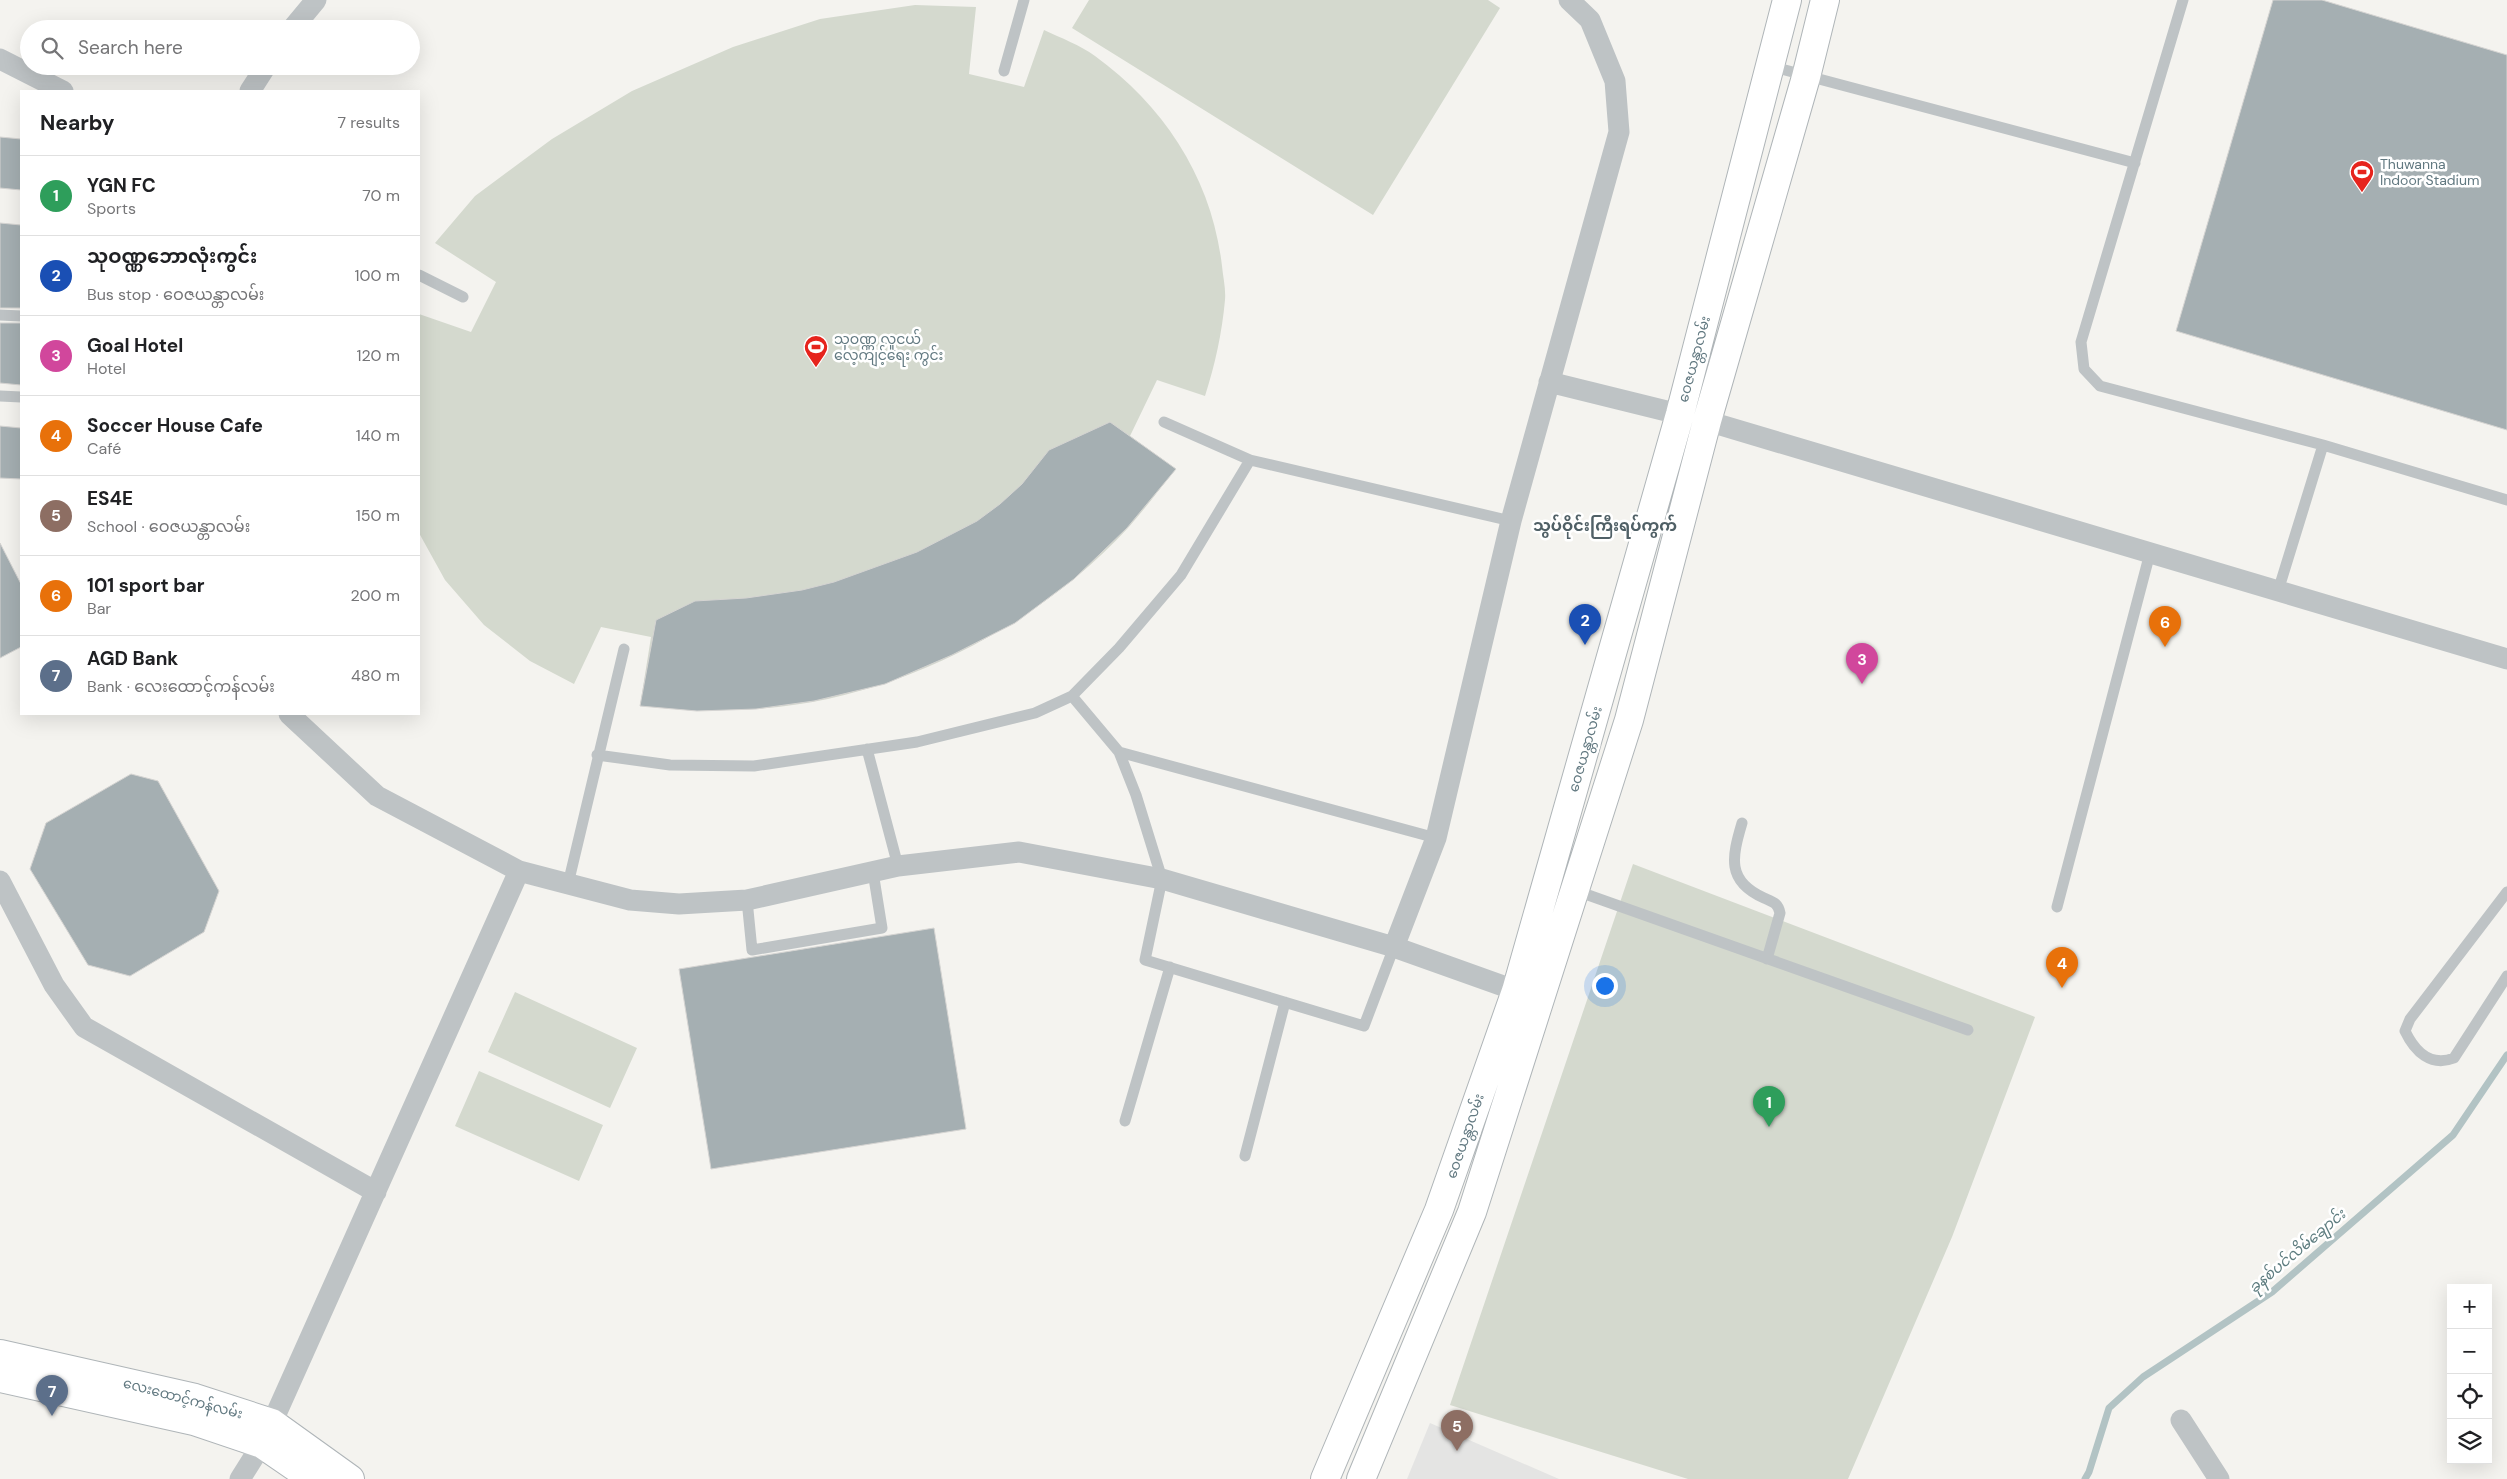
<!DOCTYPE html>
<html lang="en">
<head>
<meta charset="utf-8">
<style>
	body { margin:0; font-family:"DM Sans","Noto Sans Myanmar",sans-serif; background:#f2f2f2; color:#202124 }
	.controls { position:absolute; right:15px; bottom:15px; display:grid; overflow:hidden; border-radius:0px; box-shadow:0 5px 20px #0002 }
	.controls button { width:45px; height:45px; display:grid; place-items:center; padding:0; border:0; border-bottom:1px solid #e0e0e0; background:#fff; color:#202124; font:25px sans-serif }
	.you { position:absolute; left:1604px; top:985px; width:18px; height:18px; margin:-12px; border:4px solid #fff; border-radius:50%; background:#1a73e8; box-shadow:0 0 0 8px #1a73e833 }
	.badge { display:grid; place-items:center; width:32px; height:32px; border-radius:50%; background:#111827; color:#fff; font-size:16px; font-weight:700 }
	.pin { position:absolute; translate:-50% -41px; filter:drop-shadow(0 1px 2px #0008) }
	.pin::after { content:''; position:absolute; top:26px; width:18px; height:15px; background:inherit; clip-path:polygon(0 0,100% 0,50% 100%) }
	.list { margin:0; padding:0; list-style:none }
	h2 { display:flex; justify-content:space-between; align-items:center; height:65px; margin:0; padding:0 20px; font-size:21px }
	h2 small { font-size:16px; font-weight:400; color:#757577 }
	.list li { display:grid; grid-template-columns:32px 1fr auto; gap:15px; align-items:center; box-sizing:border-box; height:80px; padding:0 20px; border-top:1px solid #e0e0e0 }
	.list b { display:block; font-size:19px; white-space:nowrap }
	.list p { margin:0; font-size:16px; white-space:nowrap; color:#757577 }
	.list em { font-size:16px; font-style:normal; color:#757577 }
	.icon { flex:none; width:28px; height:28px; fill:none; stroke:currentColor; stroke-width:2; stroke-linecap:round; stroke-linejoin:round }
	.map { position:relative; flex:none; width:2507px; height:1479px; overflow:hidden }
	.search { position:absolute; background:#fff; box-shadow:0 5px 20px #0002; left:20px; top:20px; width:400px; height:55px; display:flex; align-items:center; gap:12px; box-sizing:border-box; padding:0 18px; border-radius:28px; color:#757577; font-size:19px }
	.panel { position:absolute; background:#fff; box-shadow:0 5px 20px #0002; left:20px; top:90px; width:400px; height:625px; border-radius:0px }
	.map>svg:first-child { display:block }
	.built { fill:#e4e4e3 }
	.green { fill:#d4d9ce }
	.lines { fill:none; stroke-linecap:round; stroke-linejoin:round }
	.stream { stroke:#b2c3c4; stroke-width:7 }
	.building { fill:#a5afb2; stroke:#d5d4d2 }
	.primary-casing { stroke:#afb5b8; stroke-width:30 }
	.lane { stroke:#bec3c5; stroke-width:11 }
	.street { stroke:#bec3c5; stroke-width:21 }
	.primary { stroke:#fff; stroke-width:28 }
	.labels { text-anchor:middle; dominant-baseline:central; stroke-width:5; stroke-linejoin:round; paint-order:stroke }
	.poi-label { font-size:14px; fill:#627981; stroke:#fff; text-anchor:start }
	.street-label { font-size:14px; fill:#627981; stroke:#fff }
	.water-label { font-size:15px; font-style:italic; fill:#5d7c7f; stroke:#fff }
	.quarter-label { font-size:16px; font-weight:bold; fill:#506066; stroke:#fff }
</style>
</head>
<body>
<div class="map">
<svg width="2507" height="1479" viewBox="0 0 2507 1479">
	<rect width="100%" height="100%" fill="#f4f3ef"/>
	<!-- built -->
	<path class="built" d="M1430 1423 1559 1479H1407Z"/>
	<!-- green -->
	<path class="green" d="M1089 0H1488L1500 8 1373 215 1072 28Z
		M915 5 976 7 969 74 1024 87 1044 30C1061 38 1080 45 1095 56 1165 107 1212 179 1222 266 1223 277 1226 289 1225 300 1222 333 1215 365 1205 396L1157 380 1130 436 1176 469C1160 488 1145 509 1128 528 1036 628 890 702 754 709 716 711 678 709 640 706L651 637 601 627 574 684 530 661 484 625 445 580 419 533V314L471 332 496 282 435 243 475 196 552 139 632 91 733 47 820 19Z
		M1633 864 2035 1017 1952 1237 1848 1479H1688L1450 1405Z
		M515 992 637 1048 610 1108 488 1052Z
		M479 1071 603 1125 579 1181 455 1126Z"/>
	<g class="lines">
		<!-- stream -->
		<path class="stream" d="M2085 1479 2089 1472 2109 1408 2143 1377 2272 1292 2453 1135 2507 1055"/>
	</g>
	<!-- building -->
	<path class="building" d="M2273 0H2322L2507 55V430L2176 331Z
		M0 137 21 139V190L0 188Z
		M0 223 21 225V308H0Z
		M0 323H21V385L0 383Z
		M1110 422 1176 469 1127 528 1074 579 1015 623 952 655 885 684 814 701 756 709 697 711 640 706 656 620 695 601 746 598 802 590 834 582 917 552 977 521 1000 504 1022 484 1049 450Z
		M0 426 21 428V479L0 478Z
		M0 543 21 584V647L0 658Z
		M131 774 158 781 219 891 204 932 130 976 88 965 30 869 46 823Z
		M934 928 966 1129 711 1169 679 969Z"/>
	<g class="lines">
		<!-- primary casing -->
		<g class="primary-casing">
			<path id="primary" d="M0 1354 195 1398 272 1423 350 1479
				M0 1378 194 1421 262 1444 313 1479
				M1325 1479 1439 1210 1516 991 1680 414 1787 0
				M1361 1479 1472 1212 1629 720 1707 421 1806 77 1825 0"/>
		</g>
		<!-- lane -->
		<path class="lane" d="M2183 0 2081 342 2084 369 2100 386 2323 445 2507 500
			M1770 66 2135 163
			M1004 71 1024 0
			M419 275 463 297
			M0 315 21 316
			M0 396 21 397
			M1164 422 1250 460 1511 521
			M2278 591 2323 445
			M1072 696 1119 648 1181 575 1250 460
			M867 749 898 866
			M1119 752 1436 838
			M597 755 670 765 754 766 917 742 1035 713 1072 696 1119 752 1136 795 1162 879 1145 960 1364 1026 1394 947
			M1742 823C1732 857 1726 881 1764 898 1773 902 1778 903 1780 913L1767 959
			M568 884 624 649
			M1574 890 1968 1030
			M2507 892 2410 1019 2405 1031C2415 1052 2431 1067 2454 1058L2507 976
			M747 900 752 950 882 928 873 872
			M2057 907 2150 553
			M1125 1121 1170 967
			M1245 1156 1285 1002"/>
		<!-- street -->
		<path class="street" d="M292 29 316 0
			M0 59 63 91
			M250 91 266 66
			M1549 382 1707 421 2507 659
			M289 714 377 796 519 871 630 900 679 904 747 900 898 866 1019 852 1162 879 1394 947 1531 996
			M0 881 54 985 84 1027 376 1192
			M1394 947 1436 838 1511 521 1619 132 1615 81 1590 20 1569 0
			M2181 1420 2219 1479
			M240 1479 262 1444 272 1423 519 871"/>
		<!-- primary -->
		<use href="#primary" class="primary"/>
	</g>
	<!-- icons -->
	<defs>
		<g id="stadium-pin" transform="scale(1.25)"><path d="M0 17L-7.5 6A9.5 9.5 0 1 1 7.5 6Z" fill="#e6241d" stroke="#fff"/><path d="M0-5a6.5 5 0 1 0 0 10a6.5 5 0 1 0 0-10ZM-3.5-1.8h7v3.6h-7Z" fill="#fff"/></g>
	</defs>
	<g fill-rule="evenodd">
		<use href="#stadium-pin" x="2362" y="172"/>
		<use href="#stadium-pin" x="816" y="347"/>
	</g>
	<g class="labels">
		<!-- poi labels -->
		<g class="poi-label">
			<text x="2380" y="164">Thuwanna<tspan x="2380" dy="16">Indoor Stadium</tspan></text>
			<text x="834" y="339">သုဝဏ္ဏ လူငယ်<tspan x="834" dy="16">လေ့ကျင့်ရေး ကွင်း</tspan></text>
		</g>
		<!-- street labels -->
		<g class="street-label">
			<text transform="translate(1694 359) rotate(-75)">ဝေဇယန္တာလမ်း</text>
			<text transform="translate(1585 749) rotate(-74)">ဝေဇယန္တာလမ်း</text>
			<text transform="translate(1465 1136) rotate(-71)">ဝေဇယန္တာလမ်း</text>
			<text transform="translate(183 1398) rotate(15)">လေးထောင့်ကန်လမ်း</text>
		</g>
		<!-- water labels -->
		<g class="water-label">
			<text transform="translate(2297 1251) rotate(-40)">ခုနစ်ပင်လိမ်ချောင်း</text>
		</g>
		<!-- quarter labels -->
		<g class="quarter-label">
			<text x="1605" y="525">သွပ်ဝိုင်းကြီးရပ်ကွက်</text>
		</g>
	</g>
</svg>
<div class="controls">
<button>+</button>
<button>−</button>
<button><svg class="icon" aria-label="locate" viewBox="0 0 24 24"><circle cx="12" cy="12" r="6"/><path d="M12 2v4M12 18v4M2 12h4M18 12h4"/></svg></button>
<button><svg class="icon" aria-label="layers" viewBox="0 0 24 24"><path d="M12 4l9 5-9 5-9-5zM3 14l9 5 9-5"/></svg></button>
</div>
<div class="you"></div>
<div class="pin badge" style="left:1769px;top:1127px;background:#2e9e5b">1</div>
<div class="pin badge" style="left:1585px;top:645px;background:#1a4fb4">2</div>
<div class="pin badge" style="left:1862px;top:684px;background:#d1479c">3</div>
<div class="pin badge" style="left:2062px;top:988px;background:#e8710a">4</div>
<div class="pin badge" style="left:1457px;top:1451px;background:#8d6e63">5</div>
<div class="pin badge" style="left:2165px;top:647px;background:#e8710a">6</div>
<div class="pin badge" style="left:52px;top:1416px;background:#5c6f8a">7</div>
<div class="search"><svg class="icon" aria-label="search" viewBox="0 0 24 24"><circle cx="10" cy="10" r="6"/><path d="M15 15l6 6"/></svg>Search here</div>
<section class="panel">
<h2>Nearby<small>7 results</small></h2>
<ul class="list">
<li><span class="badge" style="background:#2e9e5b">1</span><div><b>YGN FC</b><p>Sports</p></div><em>70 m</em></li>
<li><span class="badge" style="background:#1a4fb4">2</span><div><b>သုဝဏ္ဏဘောလုံးကွင်း</b><p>Bus stop · ဝေဇယန္တာလမ်း</p></div><em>100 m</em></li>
<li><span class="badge" style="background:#d1479c">3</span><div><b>Goal Hotel</b><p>Hotel</p></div><em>120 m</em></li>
<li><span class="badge" style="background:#e8710a">4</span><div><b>Soccer House Cafe</b><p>Café</p></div><em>140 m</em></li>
<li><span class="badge" style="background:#8d6e63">5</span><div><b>ES4E</b><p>School · ဝေဇယန္တာလမ်း</p></div><em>150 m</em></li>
<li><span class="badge" style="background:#e8710a">6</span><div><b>101 sport bar</b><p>Bar</p></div><em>200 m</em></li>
<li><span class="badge" style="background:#5c6f8a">7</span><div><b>AGD Bank</b><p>Bank · လေးထောင့်ကန်လမ်း</p></div><em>480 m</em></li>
</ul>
</section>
</div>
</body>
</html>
